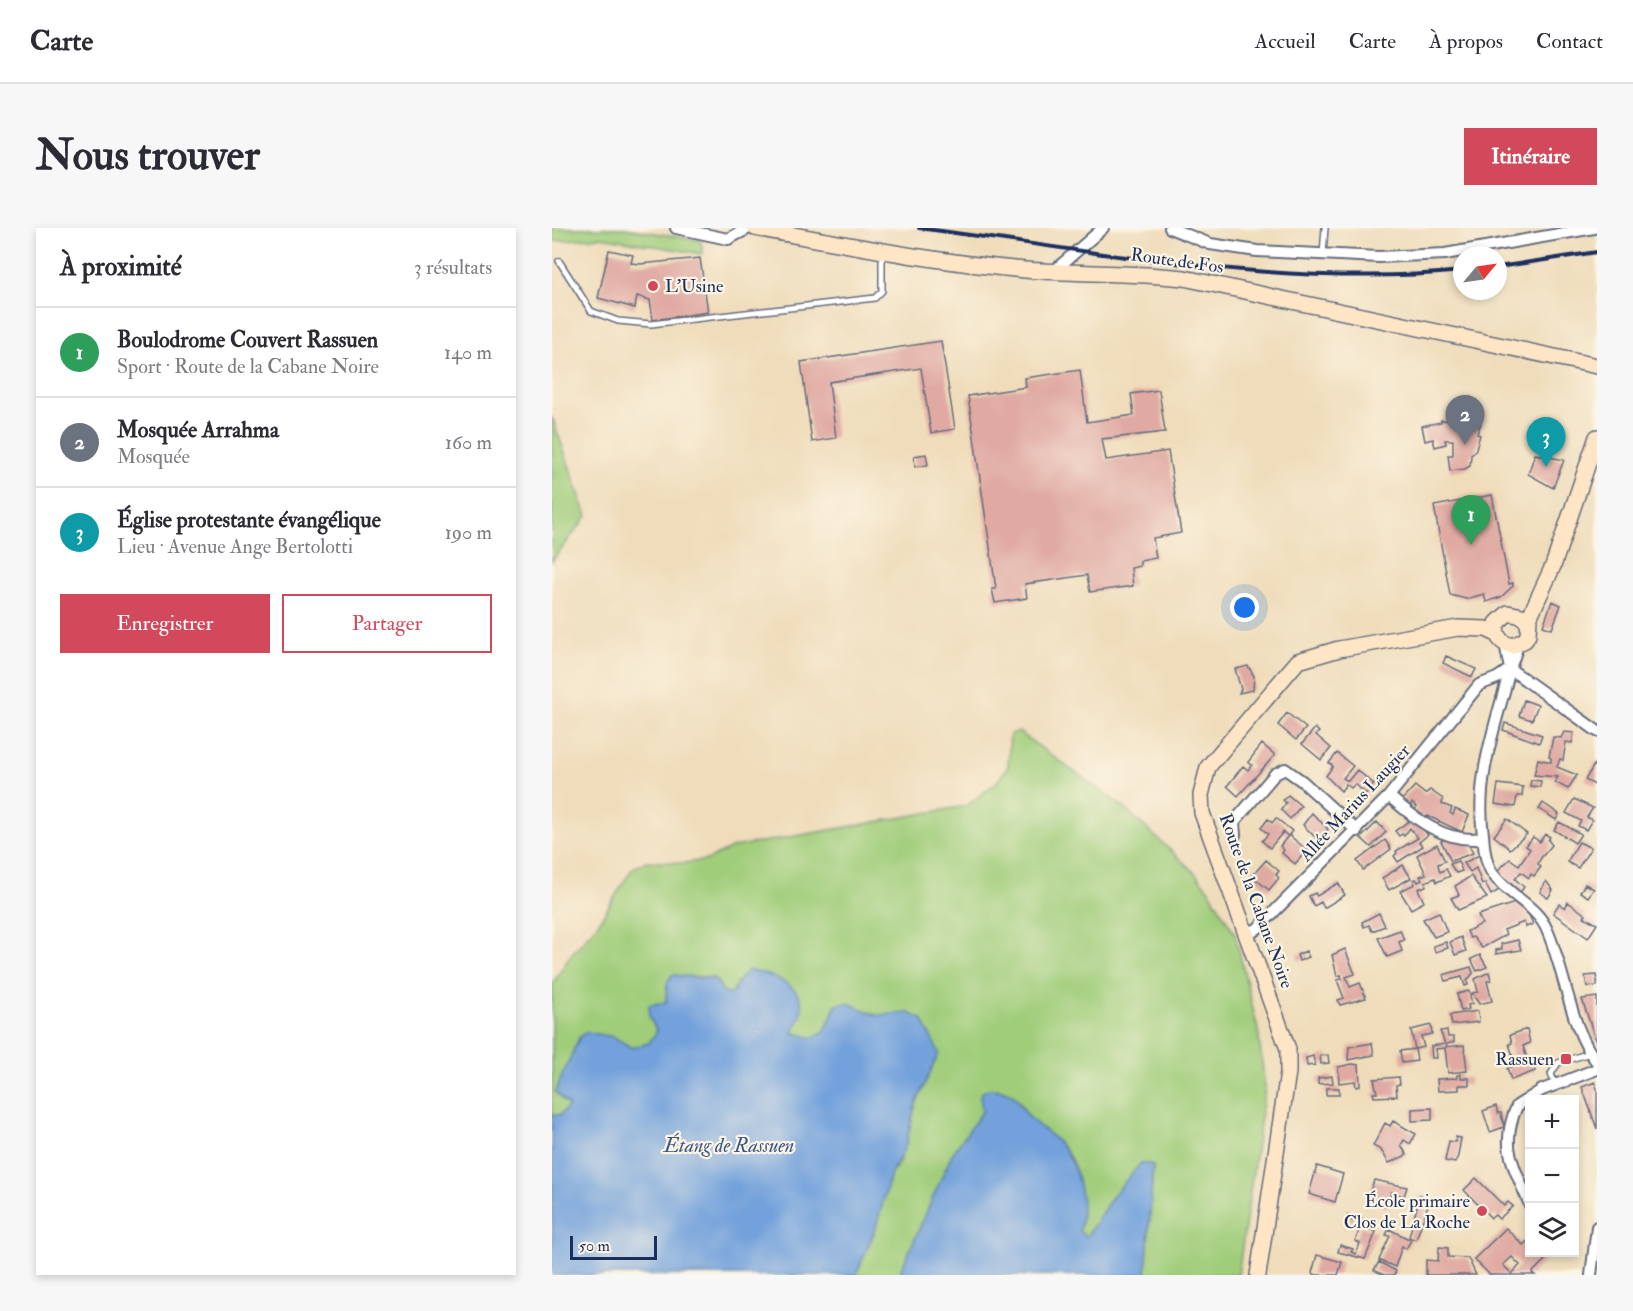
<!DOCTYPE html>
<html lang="fr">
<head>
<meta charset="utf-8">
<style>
	body { margin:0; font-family:"IM FELL Double Pica",serif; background:#f7f7f7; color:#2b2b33 }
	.controls { position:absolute; right:18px; bottom:18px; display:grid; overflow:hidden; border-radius:0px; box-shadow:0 3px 9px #0003 }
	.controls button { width:54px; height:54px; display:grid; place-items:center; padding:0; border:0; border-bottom:2px solid #e1e1e2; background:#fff; color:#2b2b33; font:30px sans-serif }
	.compass { position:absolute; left:901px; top:18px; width:54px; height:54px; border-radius:50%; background:#fff; box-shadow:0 3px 9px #0003; rotate:61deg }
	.scale { position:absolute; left:18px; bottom:15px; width:87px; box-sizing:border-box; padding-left:6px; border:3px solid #1b2f5e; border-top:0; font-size:16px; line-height:21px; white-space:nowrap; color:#1b2f5e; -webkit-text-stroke:4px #fcf5e5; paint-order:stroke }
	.you { position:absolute; left:693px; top:380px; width:21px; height:21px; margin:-15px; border:4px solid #fff; border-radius:50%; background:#1a73e8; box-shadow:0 0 0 9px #1a73e833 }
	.badge { display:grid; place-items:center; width:39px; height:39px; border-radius:50%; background:#d1495b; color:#fff; font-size:20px; font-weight:700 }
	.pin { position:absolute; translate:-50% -50px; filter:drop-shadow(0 2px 3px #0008) }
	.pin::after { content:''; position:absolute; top:32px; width:21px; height:18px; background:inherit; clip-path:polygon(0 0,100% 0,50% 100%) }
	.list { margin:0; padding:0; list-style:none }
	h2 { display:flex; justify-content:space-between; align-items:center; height:78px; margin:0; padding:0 24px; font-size:26px }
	h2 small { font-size:20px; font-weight:400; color:#7c7c81 }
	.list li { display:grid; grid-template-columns:39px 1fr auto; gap:18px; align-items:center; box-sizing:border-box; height:90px; padding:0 24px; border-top:2px solid #e1e1e2 }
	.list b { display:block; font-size:22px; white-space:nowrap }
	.list p { margin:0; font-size:20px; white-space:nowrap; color:#7c7c81 }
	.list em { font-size:20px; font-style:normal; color:#7c7c81 }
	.actions { display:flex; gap:12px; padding:18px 24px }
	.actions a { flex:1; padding:14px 0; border:2px solid #d1495b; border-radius:0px; text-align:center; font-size:21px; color:#d1495b }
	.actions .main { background:#d1495b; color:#fff }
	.icon { flex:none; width:33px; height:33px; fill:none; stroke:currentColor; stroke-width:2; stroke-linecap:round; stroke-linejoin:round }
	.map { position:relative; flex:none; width:1045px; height:1047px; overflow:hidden; border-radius:0px }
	header { display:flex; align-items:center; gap:36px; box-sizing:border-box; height:84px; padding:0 30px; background:#fff; border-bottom:2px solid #e1e1e2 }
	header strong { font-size:28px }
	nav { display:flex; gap:33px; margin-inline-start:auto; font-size:21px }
	.intro { display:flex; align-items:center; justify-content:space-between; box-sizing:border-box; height:144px; padding:0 36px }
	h1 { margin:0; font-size:42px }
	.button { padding:15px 27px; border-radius:0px; background:#d1495b; color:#fff; font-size:21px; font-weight:700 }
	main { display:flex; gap:36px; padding:0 36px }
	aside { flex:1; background:#fff; border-radius:0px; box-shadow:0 3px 9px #0003 }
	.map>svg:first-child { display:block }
	.green { fill:#a0cd7a; stroke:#5e7e6c; stroke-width:1.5 }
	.water { fill:#72a1db; stroke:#46689c; stroke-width:1.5 }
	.building { fill:#e0aaa3; fill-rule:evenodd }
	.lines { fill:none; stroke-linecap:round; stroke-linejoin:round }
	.lane-casing { stroke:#656c7e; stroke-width:8 }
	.street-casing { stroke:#656c7e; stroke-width:14 }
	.secondary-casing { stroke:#656c7e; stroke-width:18 }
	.lane { stroke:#fff; stroke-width:5 }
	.street { stroke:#fff; stroke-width:10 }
	.secondary { stroke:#fde5c5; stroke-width:15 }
	.rail { stroke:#1b2f5e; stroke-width:4 }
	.poi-dot { fill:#d1495b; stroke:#fcf5e5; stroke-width:2 }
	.labels { text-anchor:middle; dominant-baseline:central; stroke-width:4.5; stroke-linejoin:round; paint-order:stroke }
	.street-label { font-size:18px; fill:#1b2f5e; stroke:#fcf5e5 }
	.poi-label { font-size:18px; fill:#1b2f5e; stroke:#fcf5e5; text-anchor:end }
	.water-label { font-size:20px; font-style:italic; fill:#39578a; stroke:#fcf5e5 }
</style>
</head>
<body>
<header>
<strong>Carte</strong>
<nav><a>Accueil</a><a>Carte</a><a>À propos</a><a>Contact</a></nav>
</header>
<div class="intro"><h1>Nous trouver</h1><a class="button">Itinéraire</a></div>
<main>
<aside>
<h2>À proximité<small>3 résultats</small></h2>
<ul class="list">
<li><span class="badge" style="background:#2e9e5b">1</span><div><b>Boulodrome Couvert Rassuen</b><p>Sport · Route de la Cabane Noire</p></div><em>140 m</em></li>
<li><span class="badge" style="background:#6b7280">2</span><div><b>Mosquée Arrahma</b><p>Mosquée</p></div><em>160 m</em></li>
<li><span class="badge" style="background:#0f9aa8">3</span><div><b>Église protestante évangélique</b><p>Lieu · Avenue Ange Bertolotti</p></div><em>190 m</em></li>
</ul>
<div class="actions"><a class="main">Enregistrer</a><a>Partager</a></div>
</aside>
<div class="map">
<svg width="1045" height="1047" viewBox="0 0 1045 1047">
	<rect width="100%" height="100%" fill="#fcf5e5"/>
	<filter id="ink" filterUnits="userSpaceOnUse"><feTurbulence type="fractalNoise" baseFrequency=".0167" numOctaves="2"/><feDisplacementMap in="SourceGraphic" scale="12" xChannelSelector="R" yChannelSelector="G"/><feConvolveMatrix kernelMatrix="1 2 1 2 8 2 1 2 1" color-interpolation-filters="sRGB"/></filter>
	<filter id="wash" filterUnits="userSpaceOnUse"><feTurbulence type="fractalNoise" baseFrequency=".008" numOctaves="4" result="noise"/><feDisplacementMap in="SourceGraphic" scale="24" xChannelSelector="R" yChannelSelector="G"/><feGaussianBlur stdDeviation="1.35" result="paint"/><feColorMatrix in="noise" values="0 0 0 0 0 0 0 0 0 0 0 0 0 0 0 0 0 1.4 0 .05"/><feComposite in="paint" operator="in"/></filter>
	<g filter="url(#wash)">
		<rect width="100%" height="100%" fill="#efdcba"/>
		<!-- green -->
		<path class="green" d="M0 0H73L149 13 151 26 49 9 3 13H0Z
			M0 189 35 288 0 333Z
			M467 504 570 578 642 644 657 662 683 706 706 802 713 860 686 1047H594L601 937 589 936 561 968 534 1009 527 1003C528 982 530 958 522 938 514 915 490 906 476 887 470 880 468 871 459 866 449 860 438 860 428 866L430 884 400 926 347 1047H304L324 999 339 945 347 935 363 878 386 825 370 791 324 787 284 777 273 803 260 810 240 804 249 786 186 753 180 766 172 765 163 750 120 747 115 755 114 774 107 776 97 788 105 804 97 815 80 820 74 816 27 810 10 849V872L17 878 8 887H0V757L18 728 45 697 80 641 94 633 132 635 155 632 182 619 414 578 444 555 456 539 458 506Z"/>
		<!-- water -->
		<path class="water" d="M196 742C218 746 256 757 249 787 247 793 243 799 241 805L261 810 273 803 284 777 296 775 324 787 357 785 370 791 387 825 363 878 354 917 339 945 324 999 304 1047H0V887H8L17 878 3 864 27 810 34 804 62 809 80 820 97 815 105 803 97 788V777L114 774 115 755 120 747 163 751 172 765 180 766 186 753Z
			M436 861C468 862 462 873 479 891 488 900 499 906 507 915 526 936 535 977 527 1003L534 1009 561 968 589 935 601 937 594 1047H347L400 926 430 884 428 866Z"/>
		<g id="blocks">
			<!-- building -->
			<path class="building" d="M57 22 81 27 79 35 88 36 148 30 156 84 101 92 98 72 85 68 83 80 46 70Z
				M389 113 403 201 379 205 369 140 277 154 284 210 260 214 249 134Z
				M528 142 535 194 582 187 579 166 607 162 613 204 550 211 554 232 616 223 629 305 601 310 604 330 588 333V338L579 340 581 358 538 364 535 347 473 356 475 370 443 375 440 361H444L416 168 474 159 473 150Z
				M889 192 929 195 925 206 928 207 923 224 919 227 918 238 913 241 898 243 896 227H901V212H893L894 216 883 219 881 211 873 213 870 198 889 194Z
				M374 226 376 237 363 239 362 228Z
				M983 226 1012 232 1001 260 976 246Z
				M940 267 957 356 961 355V358L949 369 934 374 932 366 914 371 898 367 882 278Z
				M1000 373 1009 377 1000 401 991 398Z
				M894 428 924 441 920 449 891 435Z
				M696 438 702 448 701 462 687 465 689 461 683 441Z
				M972 472 986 477 980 492 967 488Z
				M735 485 754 500 744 512 726 497Z
				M953 495 990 507 987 515 951 502Z
				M763 500 767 504 764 507 779 520 769 532 750 516Z
				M1012 504 1022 505 1020 515 1014 514 1011 532 1008 531 1005 539 1025 547 1016 561 1003 554 1006 549 982 547 986 531 999 534V530L997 529 1001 509 1009 510Z
				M710 516 723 527 686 568 675 558 691 538 696 542 700 537 696 534Z
				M785 525 801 538 791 550 796 553 805 542 822 556 814 566 803 556 799 560 794 556 789 563 774 548 781 538 777 535Z
				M1045 532V558L1033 552Z
				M979 552 989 553 988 559 978 558Z
				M946 556 971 559 970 568H965L963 579 943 576Z
				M863 558 873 566 878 562 891 571 890 576 900 580 898 585 901 587 903 581 917 587 910 604 876 588 873 591 862 582 865 579 860 575 858 578 850 572Z
				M736 567 749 578 738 591 729 582 734 575 731 572Z
				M1022 571 1041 580 1035 589 1040 592 1034 602 1026 598 1029 593 1014 585Z
				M991 575 1007 586 1004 592 987 581Z
				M760 585 776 601 767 613 751 597Z
				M724 590 740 603 737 607 755 622 743 636 730 625 732 622 728 618 736 608 731 604 718 620 710 613 716 606 709 600 716 591 720 595Z
				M861 590 876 607 867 614 871 618 846 634 842 628 845 625 844 623 866 610 858 600 852 608 850 606 847 608 843 603Z
				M955 591 975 606 958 621 942 608Z
				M825 594 834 604 819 619 809 610Z
				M1007 594 1029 606 1023 615 1002 602Z
				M993 606 998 609 996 612 1000 617 989 630 986 636 989 639 982 648 979 646 977 650 969 644 963 651 972 659 967 666 945 643 958 631 967 637 978 621 974 618 981 609 988 614Z
				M896 609 915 614 921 625 899 633 889 613Z
				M833 612 839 621 811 642 805 633Z
				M1027 614 1039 620 1026 640 1015 634Z
				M885 616 893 633 886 636 887 641 888 644 894 641 898 648 885 654 883 650 873 654 874 658 866 661 872 674 859 681 848 663 863 656 861 652 864 651 866 654 870 652 868 648 874 646 865 627Z
				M927 627 947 662 939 667 933 655 930 656 924 640 918 644 912 635Z
				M714 632 727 643 724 647 727 650 717 662 700 648Z
				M906 633 910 643 904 645 898 636Z
				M851 637 859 650 837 662 830 650Z
				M919 648 935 670 906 682 899 670 907 667 903 658Z
				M994 653 1001 662 996 670 988 664Z
				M786 655 793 667 772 680 769 674 762 678 757 668 763 665 765 668Z
				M1033 656 1042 661 1036 669 1028 664Z
				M966 674 975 683 981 696 974 699 972 694 952 702 954 707 930 720 921 709 918 710 915 703 930 696 926 687Z
				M1016 674 1034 687 1032 689 1045 696 1036 710 1001 685 1007 676 1013 680Z
				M887 684 895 704 882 709 871 691Z
				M827 685 833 698 820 703 817 697 812 699 810 694Z
				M848 702 852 712 847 714 850 723 835 729 826 710Z
				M909 709 914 723 903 727 898 714Z
				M966 712 969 722 944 726V722L950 721 949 716Z
				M894 714 896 720 883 724 881 718Z
				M793 721 803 746 794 749 798 759 808 755 814 770 788 777 786 772 792 770 785 752 790 751 789 747 785 748 780 727Z
				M754 723 757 729 747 733 745 727Z
				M928 727 935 739 925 743 919 731Z
				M919 739 921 745 915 753 916 757 913 758 910 749 893 753 891 747Z
				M937 744 939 752 935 753 940 773 927 776 920 765 926 764 923 751Z
				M1045 747V758L1035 759 1033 748Z
				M917 763 920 776 916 777 917 781 909 783 905 766Z
				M1045 769V816L1030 771Z
				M926 783 927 794 900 797 898 787Z
				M879 797 880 806 869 808 872 819 863 821 865 833 850 835 848 823 863 821 859 802Z
				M975 801 978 815 971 818 977 837 981 836 983 843 959 852 955 840 962 838 960 832 962 831 957 816 960 815 958 807Z
				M895 802 896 809H902V814L895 816 894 819 912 817 915 843 896 845 893 820 884 821 885 830H880L879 818 893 816 888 803Z
				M820 815 822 827 796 832 797 819Z
				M776 827 777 835 769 836 768 828Z
				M761 828 763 837 755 838 754 830Z
				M800 836 807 837 808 858 804 859 803 853 787 855 786 839Z
				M909 846V850H917V857H907V862L886 863 885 851 905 850V847Z
				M780 848 781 855 766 856V850Z
				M847 849 848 856 844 857 845 868 822 869 821 865H825L822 851Z
				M1043 854 1045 861V901L1030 859Z
				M774 860H787V867H774Z
				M944 878 946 885H949L952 899 938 904 931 883Z
				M880 880V892L860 893V881Z
				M841 893 864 906 858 916 852 912 849 917 855 927 837 935 829 922 821 918 833 895 838 898Z
				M904 909 909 910 906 928 903 935 893 933 897 913 903 914Z
				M765 938 791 946 783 974 757 966Z
				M924 950 952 978 956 974 961 978 947 991 943 987 939 990 912 962Z
				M822 952 855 959 852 968 839 964 835 979 819 974 820 968 817 967Z
				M868 967 878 971 864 1012 857 1009Z
				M796 987 812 991 810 996 795 991Z
				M809 998 824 1004 813 1031 786 1024 788 1017 801 1021 799 1024 804 1026 808 1015 803 1013Z
				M954 1000 971 1017 978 1011V1024H1001L980 1045 983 1047H938L922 1031ZM960 1029 968 1037 960 1046 951 1037Z
				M837 1001 859 1012 854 1021 850 1018 843 1039 827 1032 838 1008 834 1007Z
				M887 1019 896 1020V1029L916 1030 924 1047H874V1032L886 1033Z
				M765 1027 790 1034 786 1047H764L760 1045Z
				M827 1034 844 1043 842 1047H832L822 1042Z"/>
		</g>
	</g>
	<g filter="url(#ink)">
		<use href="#blocks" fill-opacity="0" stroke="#656c7e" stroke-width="1.5"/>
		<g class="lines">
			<!-- lane casing -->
			<g class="lane-casing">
				<path id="lane" d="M771 26 773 0
					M7 33 39 83 66 93 99 96 323 70 330 63V25
					M1003 857 999 846 1006 835 1038 825"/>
			</g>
			<!-- street casing -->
			<g class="street-casing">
				<path id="street" d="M124 0 176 11 197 0
					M618 0 658 16 705 23 827 29 893 26 1042 0
					M502 43 551 0
					M953 415 958 441 966 417
					M958 441C944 497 923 548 931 607 932 619 933 632 939 643 953 666 985 677 995 702 1013 742 1018 801 1045 834
					M958 441 1045 503
					M837 568C863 591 894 616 931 610
					M683 607 682 594 723 546 733 541 750 553 805 603
					M696 707 706 700 837 568 927 457 945 450 958 441
					M978 977C962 938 947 919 965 878L990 862 1045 841
					M1039 1047 1045 999"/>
			</g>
			<!-- secondary casing -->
			<g class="secondary-casing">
				<path id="secondary" d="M203 0C292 16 382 34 473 42 526 46 579 44 632 50L1045 138
					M976 395 970 388 956 385 945 395C942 407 949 416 961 418L973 412 976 407 977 390 1001 338 1045 209
					M706 1047 736 844V821L650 585 649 567 656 539 746 433 787 421 906 400 934 401 945 406"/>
			</g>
			<!-- lane -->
			<use href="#lane" class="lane"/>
			<!-- street -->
			<use href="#street" class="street"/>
			<!-- secondary -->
			<use href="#secondary" class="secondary"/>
			<!-- rail -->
			<path class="rail" d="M367 0C542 23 735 61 910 43
				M946 39 1045 24"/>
		</g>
	</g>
	<!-- markers -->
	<g class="poi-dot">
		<circle cx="101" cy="58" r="6"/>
		<rect x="1008" y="825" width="12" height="12" rx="3"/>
		<circle cx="930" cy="983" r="6"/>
	</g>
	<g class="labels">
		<!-- street labels -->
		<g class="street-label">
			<text transform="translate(625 33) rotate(8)">Route de Fos</text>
			<text transform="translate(803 575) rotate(-47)">Allée Marius Laugier</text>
			<text transform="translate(704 673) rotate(70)">Route de la Cabane Noire</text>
		</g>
		<!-- poi labels -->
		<g class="poi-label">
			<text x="113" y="58" text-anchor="start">L'Usine</text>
			<text x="1002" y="831">Rassuen</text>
			<text x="918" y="973">École primaire<tspan x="918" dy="21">Clos de La Roche</tspan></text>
		</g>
		<!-- water labels -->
		<g class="water-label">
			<text x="177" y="917">Étang de Rassuen</text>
		</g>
	</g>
</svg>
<div class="controls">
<button>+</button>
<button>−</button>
<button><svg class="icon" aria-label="layers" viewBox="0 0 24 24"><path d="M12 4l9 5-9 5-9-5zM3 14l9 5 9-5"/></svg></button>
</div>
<svg class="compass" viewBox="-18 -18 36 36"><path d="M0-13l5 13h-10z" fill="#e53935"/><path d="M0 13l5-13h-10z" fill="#7c7c81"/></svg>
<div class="scale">50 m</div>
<div class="you"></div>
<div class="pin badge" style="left:919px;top:317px;background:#2e9e5b">1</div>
<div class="pin badge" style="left:913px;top:217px;background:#6b7280">2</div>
<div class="pin badge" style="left:994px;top:239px;background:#0f9aa8">3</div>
</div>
</main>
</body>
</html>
